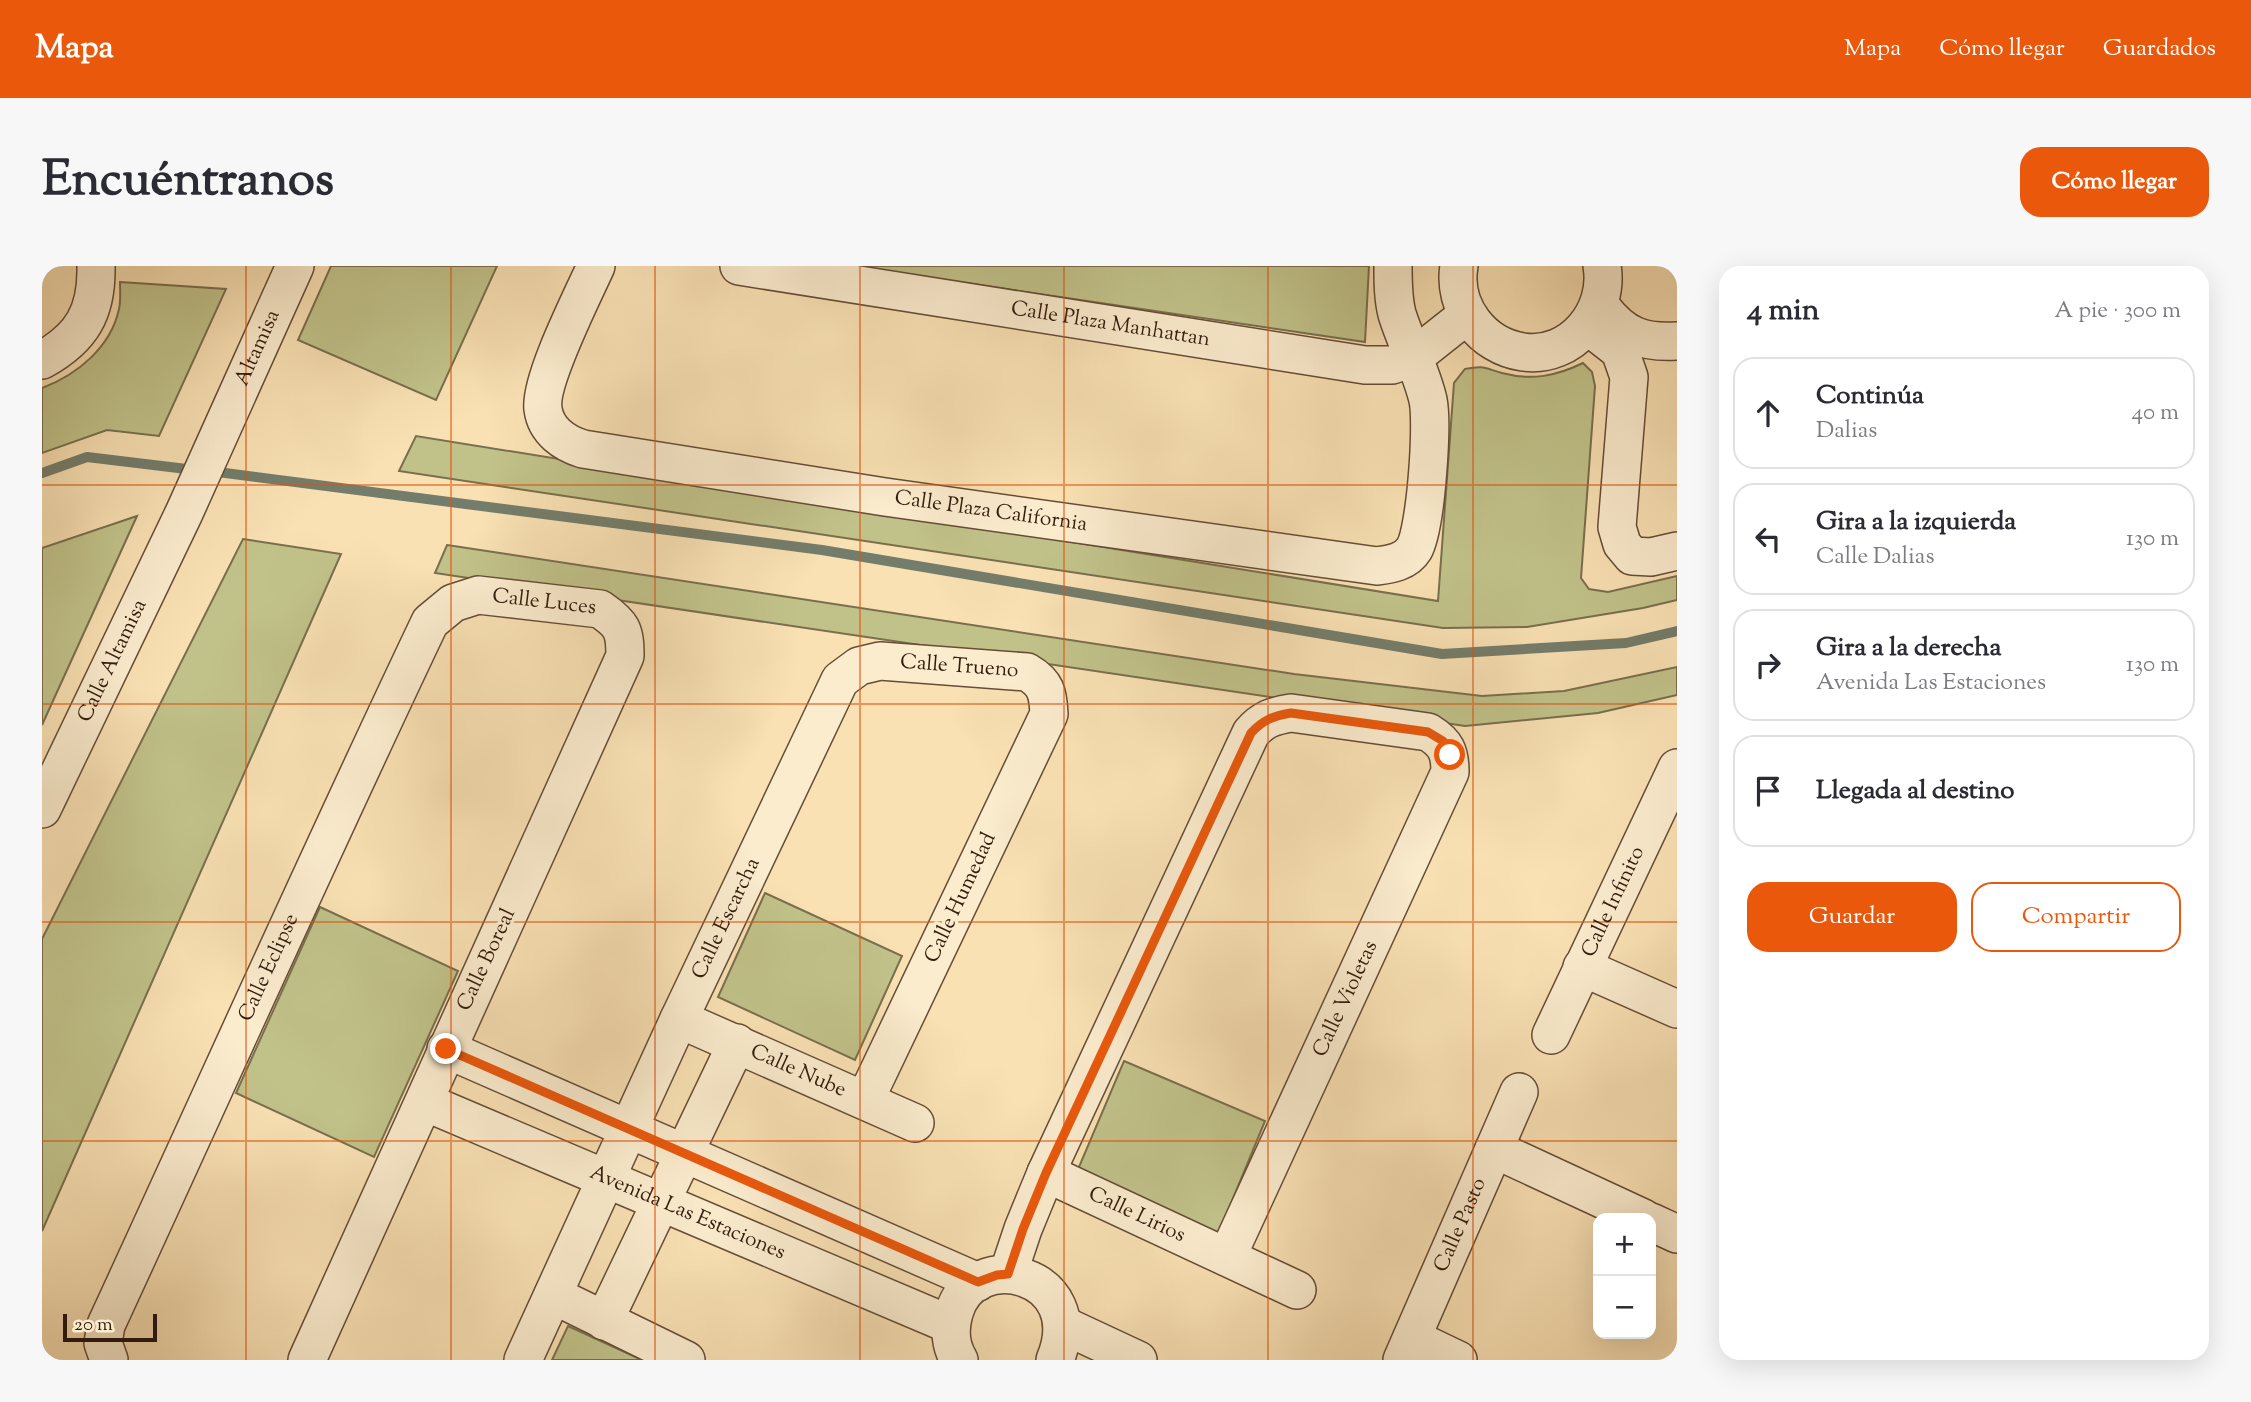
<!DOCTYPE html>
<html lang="es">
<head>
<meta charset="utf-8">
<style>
	body { margin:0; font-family:"Sorts Mill Goudy",serif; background:#f7f7f7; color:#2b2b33 }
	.controls { position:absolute; right:21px; bottom:21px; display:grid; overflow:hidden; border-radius:14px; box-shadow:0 7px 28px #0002 }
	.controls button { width:63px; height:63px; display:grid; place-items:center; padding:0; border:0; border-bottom:2px solid #e1e1e2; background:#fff; color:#2b2b33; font:35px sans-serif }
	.scale { position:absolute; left:21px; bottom:18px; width:94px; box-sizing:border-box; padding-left:7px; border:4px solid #341c0d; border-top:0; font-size:19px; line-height:24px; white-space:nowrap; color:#341c0d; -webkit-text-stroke:5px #fbecce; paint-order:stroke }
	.stop { position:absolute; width:21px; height:21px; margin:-16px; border:5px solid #ea580c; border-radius:50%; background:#fff }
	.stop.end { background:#ea580c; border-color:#fff; box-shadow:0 2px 7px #0008 }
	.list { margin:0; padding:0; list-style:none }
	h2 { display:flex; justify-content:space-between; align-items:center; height:91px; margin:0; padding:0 28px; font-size:30px }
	h2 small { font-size:23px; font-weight:400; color:#7c7c81 }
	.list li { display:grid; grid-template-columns:46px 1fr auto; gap:21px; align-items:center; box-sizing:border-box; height:112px; margin:0 14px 14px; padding:0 14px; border:2px solid #e1e1e2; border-radius:21px }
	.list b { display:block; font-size:26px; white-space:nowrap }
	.list p { margin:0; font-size:23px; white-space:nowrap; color:#7c7c81 }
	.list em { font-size:23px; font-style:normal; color:#7c7c81 }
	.actions { display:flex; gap:14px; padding:21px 28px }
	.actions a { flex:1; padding:16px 0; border:2px solid #ea580c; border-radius:21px; text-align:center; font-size:24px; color:#ea580c }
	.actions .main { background:#ea580c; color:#fff }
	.icon { flex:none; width:38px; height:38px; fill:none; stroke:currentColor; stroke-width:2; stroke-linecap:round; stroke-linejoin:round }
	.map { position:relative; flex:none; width:1635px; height:1094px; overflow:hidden; border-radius:21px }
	header { display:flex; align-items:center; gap:42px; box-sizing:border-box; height:98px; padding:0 35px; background:#ea580c; color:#fff }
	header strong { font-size:33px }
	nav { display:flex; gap:38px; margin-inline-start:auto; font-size:24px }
	.intro { display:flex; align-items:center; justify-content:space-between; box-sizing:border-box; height:168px; padding:0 42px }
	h1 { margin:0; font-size:49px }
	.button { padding:18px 32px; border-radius:21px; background:#ea580c; color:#fff; font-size:24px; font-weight:700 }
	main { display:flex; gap:42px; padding:0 42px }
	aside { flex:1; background:#fff; border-radius:21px; box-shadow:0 7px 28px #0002 }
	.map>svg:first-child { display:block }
	.green { fill:#c1c28a; stroke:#7a6f4c; stroke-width:2 }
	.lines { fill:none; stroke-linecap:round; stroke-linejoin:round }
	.stream { stroke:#747d6b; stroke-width:10 }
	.street-casing { stroke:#654d37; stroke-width:40 }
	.street { stroke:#fbecce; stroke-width:37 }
	.route { stroke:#ea580c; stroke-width:9 }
	.grid { fill:none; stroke:#df560c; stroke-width:2; stroke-opacity:0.55 }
	.labels { text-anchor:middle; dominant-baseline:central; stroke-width:7; stroke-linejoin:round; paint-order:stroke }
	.street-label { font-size:21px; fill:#341c0d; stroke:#fbecce }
</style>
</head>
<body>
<header>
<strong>Mapa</strong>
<nav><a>Mapa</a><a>Cómo llegar</a><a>Guardados</a></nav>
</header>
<div class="intro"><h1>Encuéntranos</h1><a class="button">Cómo llegar</a></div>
<main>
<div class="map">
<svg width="1635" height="1094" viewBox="0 0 1635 1094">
	<rect width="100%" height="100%" fill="#f9e1b4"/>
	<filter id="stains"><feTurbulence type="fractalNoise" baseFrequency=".00286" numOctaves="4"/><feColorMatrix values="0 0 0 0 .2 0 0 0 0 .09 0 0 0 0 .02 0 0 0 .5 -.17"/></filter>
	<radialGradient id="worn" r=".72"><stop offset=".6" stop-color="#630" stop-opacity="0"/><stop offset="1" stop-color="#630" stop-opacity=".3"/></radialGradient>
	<!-- green -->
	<path class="green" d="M289 0H455L394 134 256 74Z
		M808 0H1327L1323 76Z
		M78 16 184 23 117 170 65 164 0 187V122C35 109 69 81 77 43 79 34 78 24 78 16Z
		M1541 97 1550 106 1553 120 1539 312 1547 323 1566 326 1635 310V334L1601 342 1485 361 1401 362 357 205 374 170 1396 335 1412 117 1423 103C1443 99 1442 102 1460 107 1490 115 1514 110 1541 97Z
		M95 250 0 459V282Z
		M201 273 299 288 0 965V673Z
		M405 279 1252 408 1440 430 1522 425 1635 401V429L1556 447 1423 460 393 307Z
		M723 627 860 690 813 794 676 731Z
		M278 641 416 705 332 891 194 827Z
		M1082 795 1223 855 1176 969 1034 908Z
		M526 1060 600 1094H510Z"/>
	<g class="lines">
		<!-- stream -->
		<path class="stream" d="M168 205 780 284 1400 388 1584 377 1635 365
			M0 207 45 191 153 204"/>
		<!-- street casing -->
		<g class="street-casing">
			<g id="street">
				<path id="s1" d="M554 0C541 29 497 115 501 143 504 165 522 177 541 183L843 231 1335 300C1349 298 1364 296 1372 283 1384 263 1391 158 1386 134 1379 104 1364 77 1355 48 1351 32 1351 16 1351 0"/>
				<path id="s2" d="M697 0 1323 99H1350L1372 91 1425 49"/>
				<path d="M1417 0C1410 41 1440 80 1481 86 1530 93 1568 45 1560 0"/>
				<path d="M1561 43C1582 70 1601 77 1635 75"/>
				<path d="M1546 60 1578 85 1587 111 1575 261 1580 278 1590 290 1609 291 1635 285"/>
				<path d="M0 94C40 72 55 46 54 0"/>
				<path id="s3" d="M0 543 142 247 253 0"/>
				<path d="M1540 701 1635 743"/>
				<path id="s4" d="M637 753 873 857"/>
				<path id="s5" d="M1509 769 1635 502"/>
				<path d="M404 783 936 1016"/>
				<path id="s6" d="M383 836 909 1059"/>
				<path d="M1452 883 1601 952"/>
				<path id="s7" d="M1004 907 1255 1024"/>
				<path d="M1609 956 1635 968"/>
				<path d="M966 1008 981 963 1004 907 1209 467C1221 453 1231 450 1249 447L1386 466C1404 477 1408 486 1408 506L1185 991"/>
				<path d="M511 1029 644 1094"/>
				<path d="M562 1055 695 777"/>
				<path d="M1021 1059 1096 1094"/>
				<path d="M1370 1072 1416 1094"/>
				<path id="s8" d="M67 1094 61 1077 64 1059C172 825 277 589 388 356L411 337 436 329 558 343C580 358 583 364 583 390L265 1094"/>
				<path id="s9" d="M481 1094 637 753 798 414 817 400 838 395 985 406C1004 417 1006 427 1007 448L823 834"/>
				<path d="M917 1094C908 1079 907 1064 912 1047 930 978 1049 1007 1013 1094"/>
				<path id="s10" d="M1360 1094 1477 826"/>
			</g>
		</g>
		<!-- street -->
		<use href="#street" class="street"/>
	</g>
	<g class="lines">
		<!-- route -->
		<path class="route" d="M404 783 936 1016 955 1009 966 1008 981 963 1004 907 1209 467C1221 454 1231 450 1249 447L1386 466 1401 475 1408 489"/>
	</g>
	<!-- grid -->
	<path class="grid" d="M204 0V1094M409 0V1094M613 0V1094M818 0V1094M1022 0V1094M1226 0V1094M1431 0V1094M0 219H1635M0 438H1635M0 656H1635M0 875H1635"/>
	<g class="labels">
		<!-- street labels -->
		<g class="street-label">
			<text stroke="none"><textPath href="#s2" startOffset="376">Calle Plaza Manhattan</textPath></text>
			<text stroke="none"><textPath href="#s3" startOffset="509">Altamisa</textPath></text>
			<text stroke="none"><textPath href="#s1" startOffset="626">Calle Plaza California</textPath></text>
			<text stroke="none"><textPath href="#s8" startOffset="933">Calle Luces</textPath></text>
			<text stroke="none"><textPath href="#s3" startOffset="164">Calle Altamisa</textPath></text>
			<text stroke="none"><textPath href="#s9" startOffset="875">Calle Trueno</textPath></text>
			<text transform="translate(919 632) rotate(-65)">Calle Humedad</text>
			<text stroke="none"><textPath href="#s5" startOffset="147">Calle Infinito</textPath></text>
			<text stroke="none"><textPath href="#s9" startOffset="486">Calle Escarcha</textPath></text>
			<text transform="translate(445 694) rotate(-65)">Calle Boreal</text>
			<text stroke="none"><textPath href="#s8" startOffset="429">Calle Eclipse</textPath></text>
			<text transform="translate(1304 733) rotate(-65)">Calle Violetas</text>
			<text stroke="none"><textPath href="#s4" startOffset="130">Calle Nube</textPath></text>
			<text stroke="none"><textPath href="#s6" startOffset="285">Avenida Las Estaciones</textPath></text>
			<text stroke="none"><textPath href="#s7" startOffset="100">Calle Lirios</textPath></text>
			<text stroke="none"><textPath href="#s10" startOffset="147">Calle Pasto</textPath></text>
		</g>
	</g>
	<rect width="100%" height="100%" filter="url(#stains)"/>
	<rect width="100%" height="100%" fill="url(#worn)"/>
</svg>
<div class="controls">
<button>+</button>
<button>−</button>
</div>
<div class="scale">20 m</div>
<div class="stop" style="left:1408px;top:489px"></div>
<div class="stop end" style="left:404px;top:783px"></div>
</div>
<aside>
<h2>4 min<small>A pie · 300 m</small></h2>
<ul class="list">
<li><svg class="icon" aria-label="ahead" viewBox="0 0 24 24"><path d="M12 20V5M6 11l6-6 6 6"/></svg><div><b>Continúa</b><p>Dalias</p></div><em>40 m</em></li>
<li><svg class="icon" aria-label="left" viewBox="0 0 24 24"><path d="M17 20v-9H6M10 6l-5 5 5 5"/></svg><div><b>Gira a la izquierda</b><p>Calle Dalias</p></div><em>130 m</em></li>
<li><svg class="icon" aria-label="right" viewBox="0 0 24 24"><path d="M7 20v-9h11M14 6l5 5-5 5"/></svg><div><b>Gira a la derecha</b><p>Avenida Las Estaciones</p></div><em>130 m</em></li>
<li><svg class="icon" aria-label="arrive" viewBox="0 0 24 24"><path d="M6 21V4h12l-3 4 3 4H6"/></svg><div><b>Llegada al destino</b></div></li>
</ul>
<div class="actions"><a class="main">Guardar</a><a>Compartir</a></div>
</aside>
</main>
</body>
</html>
